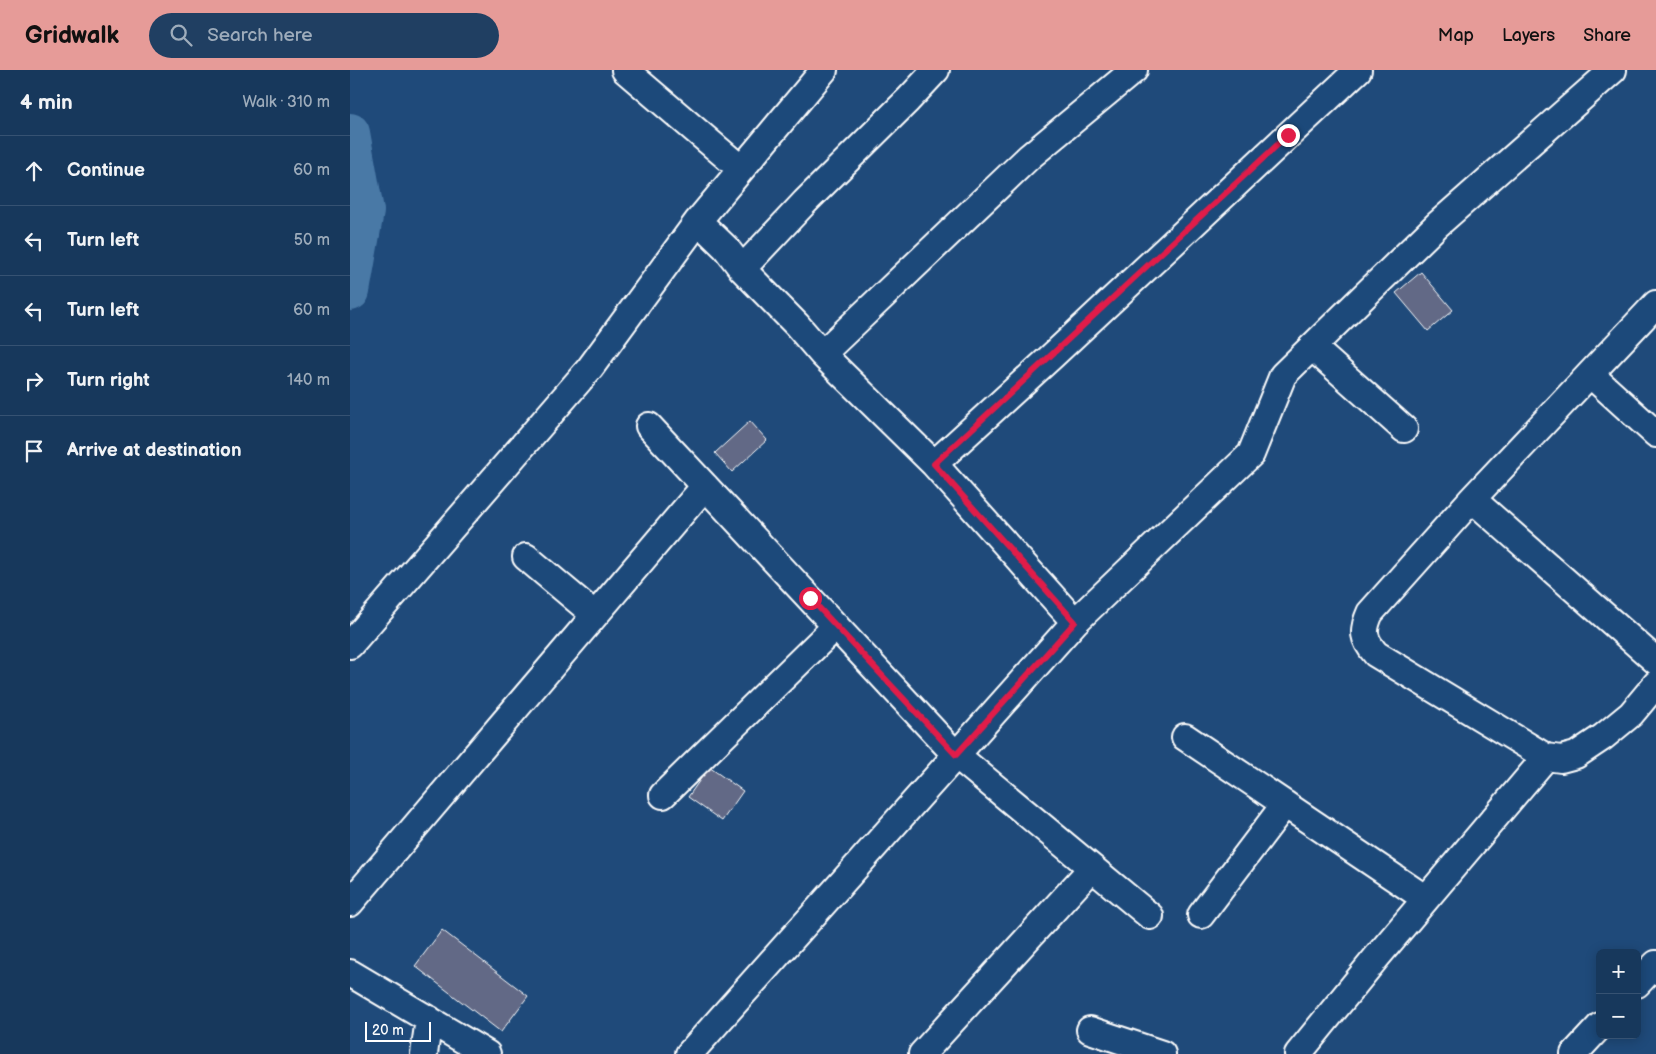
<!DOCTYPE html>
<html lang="en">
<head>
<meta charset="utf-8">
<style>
	body { margin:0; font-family:"Balsamiq Sans",sans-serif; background:#203f62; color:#f1f3f6 }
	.controls { position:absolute; right:15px; bottom:15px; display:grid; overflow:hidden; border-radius:8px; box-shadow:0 2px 12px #0003 }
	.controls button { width:45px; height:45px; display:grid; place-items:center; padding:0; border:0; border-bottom:1px solid #365272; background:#17385c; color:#f1f3f6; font:25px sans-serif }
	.scale { position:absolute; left:15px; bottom:12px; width:66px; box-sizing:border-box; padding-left:5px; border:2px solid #fff; border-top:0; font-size:14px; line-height:18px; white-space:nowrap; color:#fff; -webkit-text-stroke:4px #1f4a7a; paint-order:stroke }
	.stop { position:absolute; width:15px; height:15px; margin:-11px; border:4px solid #e11d48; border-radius:50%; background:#fff }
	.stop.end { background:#e11d48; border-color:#fff; box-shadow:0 1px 5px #0008 }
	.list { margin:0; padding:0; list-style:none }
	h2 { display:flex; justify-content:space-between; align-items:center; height:65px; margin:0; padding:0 20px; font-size:21px }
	h2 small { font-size:16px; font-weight:400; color:#9eacbb }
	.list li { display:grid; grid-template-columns:32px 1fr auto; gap:15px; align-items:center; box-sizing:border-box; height:70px; padding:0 20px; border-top:1px solid #365272 }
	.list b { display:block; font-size:19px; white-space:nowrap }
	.list em { font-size:16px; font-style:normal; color:#9eacbb }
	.icon { flex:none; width:28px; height:28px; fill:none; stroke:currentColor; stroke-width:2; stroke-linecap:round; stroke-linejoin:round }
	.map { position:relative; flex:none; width:1306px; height:984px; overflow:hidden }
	header { display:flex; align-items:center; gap:30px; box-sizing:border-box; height:70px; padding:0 25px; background:#e69b98; color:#111 }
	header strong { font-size:24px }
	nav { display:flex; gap:28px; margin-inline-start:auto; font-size:18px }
	.search { width:350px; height:45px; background:#203f62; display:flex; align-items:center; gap:12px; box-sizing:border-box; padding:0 18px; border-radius:28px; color:#9eacbb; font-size:19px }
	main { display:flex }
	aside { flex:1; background:#17385c }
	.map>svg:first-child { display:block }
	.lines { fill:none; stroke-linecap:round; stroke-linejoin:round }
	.river { stroke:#4a79a6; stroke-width:40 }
	.building { fill:#626986; stroke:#fff }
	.minor-casing { stroke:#fff; stroke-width:30 }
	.minor { stroke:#1f4a7a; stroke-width:26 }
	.route { stroke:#e11d48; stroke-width:6 }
</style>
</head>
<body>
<header>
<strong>Gridwalk</strong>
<div class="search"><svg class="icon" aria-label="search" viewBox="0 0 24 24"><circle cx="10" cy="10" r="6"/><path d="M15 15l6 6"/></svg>Search here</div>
<nav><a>Map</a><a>Layers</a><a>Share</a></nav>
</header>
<main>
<aside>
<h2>4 min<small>Walk · 310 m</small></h2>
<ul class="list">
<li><svg class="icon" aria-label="ahead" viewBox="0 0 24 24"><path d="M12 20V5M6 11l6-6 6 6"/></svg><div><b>Continue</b></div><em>60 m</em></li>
<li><svg class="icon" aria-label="left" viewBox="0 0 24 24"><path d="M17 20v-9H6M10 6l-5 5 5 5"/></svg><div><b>Turn left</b></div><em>50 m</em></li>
<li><svg class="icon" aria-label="left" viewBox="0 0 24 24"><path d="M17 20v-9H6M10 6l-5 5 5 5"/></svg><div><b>Turn left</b></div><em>60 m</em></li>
<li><svg class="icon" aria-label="right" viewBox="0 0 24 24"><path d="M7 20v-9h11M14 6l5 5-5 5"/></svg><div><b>Turn right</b></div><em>140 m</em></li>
<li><svg class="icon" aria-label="arrive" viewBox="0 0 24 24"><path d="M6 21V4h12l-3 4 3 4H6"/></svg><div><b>Arrive at destination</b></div></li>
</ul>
</aside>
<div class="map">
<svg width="1306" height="984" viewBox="0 0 1306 984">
	<rect width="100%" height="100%" fill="#1f4a7a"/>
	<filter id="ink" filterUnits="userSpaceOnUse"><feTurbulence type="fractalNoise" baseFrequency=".02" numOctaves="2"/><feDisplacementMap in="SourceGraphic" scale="10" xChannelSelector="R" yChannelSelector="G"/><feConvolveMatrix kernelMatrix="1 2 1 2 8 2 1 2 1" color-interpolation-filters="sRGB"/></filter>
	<g filter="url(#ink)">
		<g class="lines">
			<!-- river -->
			<path class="river" d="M0 63 14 141 0 221"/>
		</g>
		<!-- building -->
		<path class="building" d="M1071 202 1103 240 1078 261 1046 223Z
			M400 351 417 370 382 402 365 383Z
			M359 697 393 721 372 751 338 727Z
			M92 860 178 926 151 962 65 896Z"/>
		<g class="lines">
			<!-- minor casing -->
			<g class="minor-casing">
				<path id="minor" d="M275 0 391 99
					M348 151 376 178 392 199 447 255 472 284 584 394 725 552
					M392 199 455 132 558 30 586 0
					M1306 234 1122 429 1020 543C1012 561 1013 569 1026 584L1196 687 1211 689 1226 685 1253 667 1281 644 1306 614
					M962 277 1054 359
					M472 284 679 87 784 0
					M1240 304 1306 364
					M299 356 606 685 800 846
					M584 394 701 287 1008 0
					M1122 429 1306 591
					M176 487 245 545
					M0 575 240 298 348 151 474 0
					M835 667 1076 829
					M313 725 486 556
					M0 833 355 416
					M851 845 935 734
					M0 903 137 984
					M1287 914 1306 894
					M740 960 812 984
					M74 984 79 949
					M339 984 725 552 901 384 933 305 1087 155 1263 0
					M572 984 742 798
					M948 984 1026 888 1196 687
					M1224 984 1250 956"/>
			</g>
			<!-- minor -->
			<use href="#minor" class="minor"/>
		</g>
	</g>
	<g class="lines" filter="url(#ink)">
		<!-- route -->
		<path class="route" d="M460 528 606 685 725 552 584 394 938 65"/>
	</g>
</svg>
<div class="controls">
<button>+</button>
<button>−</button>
</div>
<div class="scale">20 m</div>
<div class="stop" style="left:460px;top:528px"></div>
<div class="stop end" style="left:938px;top:65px"></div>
</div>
</main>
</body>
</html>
